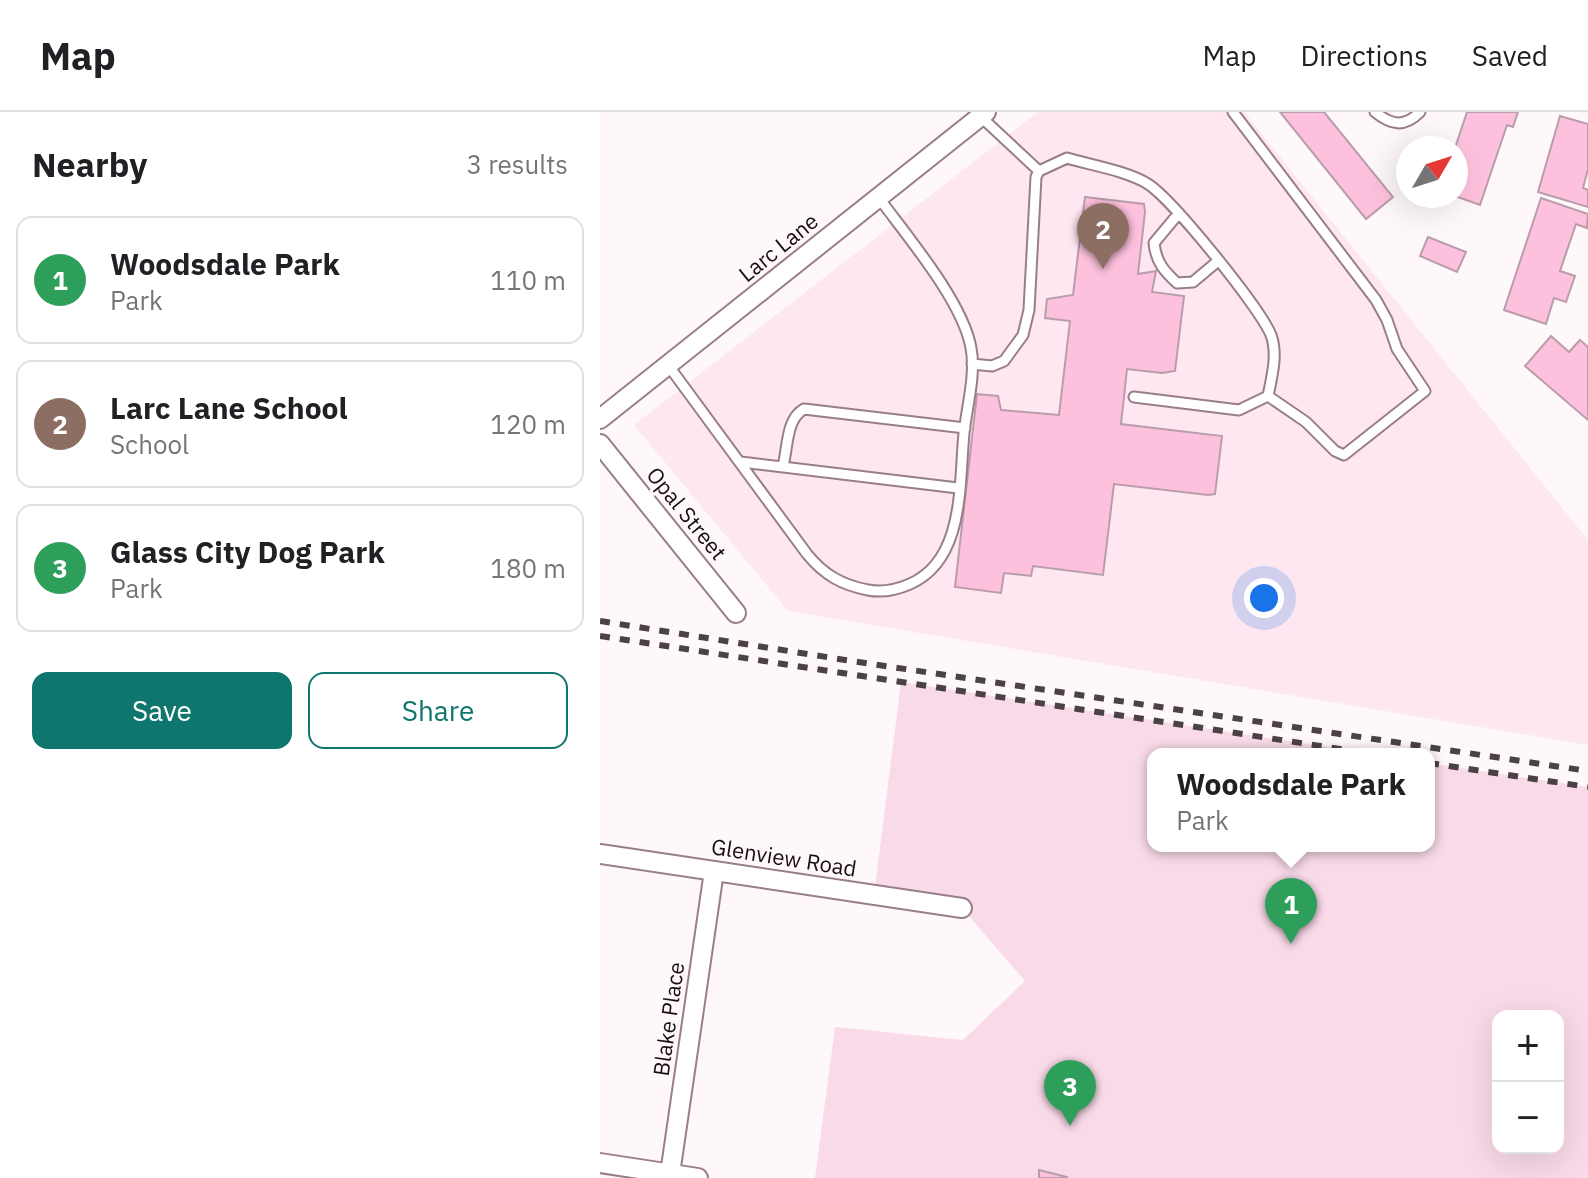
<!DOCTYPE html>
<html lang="en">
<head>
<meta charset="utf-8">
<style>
	body { margin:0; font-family:"IBM Plex Sans",sans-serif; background:#f6f6f6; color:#202124 }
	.controls { position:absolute; right:24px; bottom:24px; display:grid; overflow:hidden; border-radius:16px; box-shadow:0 8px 32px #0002 }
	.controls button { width:72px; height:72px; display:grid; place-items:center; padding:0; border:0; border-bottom:2px solid #e0e0e0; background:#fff; color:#202124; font:40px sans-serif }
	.compass { position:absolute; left:796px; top:24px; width:72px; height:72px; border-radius:50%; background:#fff; box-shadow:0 8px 32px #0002; rotate:51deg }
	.you { position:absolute; left:664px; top:486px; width:28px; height:28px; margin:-20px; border:6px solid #fff; border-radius:50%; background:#1a73e8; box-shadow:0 0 0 12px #1a73e833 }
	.badge { display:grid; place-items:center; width:52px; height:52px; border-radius:50%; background:#0f766e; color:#fff; font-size:26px; font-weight:700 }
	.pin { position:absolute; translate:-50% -66px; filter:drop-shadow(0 2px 4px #0008) }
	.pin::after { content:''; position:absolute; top:42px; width:28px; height:24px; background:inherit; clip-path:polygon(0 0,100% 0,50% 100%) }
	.popup { position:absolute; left:547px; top:636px; width:288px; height:104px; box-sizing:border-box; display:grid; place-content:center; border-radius:16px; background:#fff; filter:drop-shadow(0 2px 6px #0005); font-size:26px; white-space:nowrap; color:#757577 }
	.popup b { font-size:30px; color:#202124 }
	.popup::after { content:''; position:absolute; left:50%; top:100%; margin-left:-16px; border:16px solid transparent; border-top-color:#fff }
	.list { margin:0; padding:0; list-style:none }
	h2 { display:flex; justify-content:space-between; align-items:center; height:104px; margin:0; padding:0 32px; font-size:34px }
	h2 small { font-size:26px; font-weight:400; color:#757577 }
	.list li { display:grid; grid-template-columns:52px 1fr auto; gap:24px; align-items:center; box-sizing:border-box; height:128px; margin:0 16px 16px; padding:0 16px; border:2px solid #e0e0e0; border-radius:16px }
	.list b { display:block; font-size:30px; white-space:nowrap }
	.list p { margin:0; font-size:26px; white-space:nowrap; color:#757577 }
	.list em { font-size:26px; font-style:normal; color:#757577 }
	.actions { display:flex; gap:16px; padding:24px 32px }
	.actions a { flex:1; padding:18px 0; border:2px solid #0f766e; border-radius:16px; text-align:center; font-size:28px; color:#0f766e }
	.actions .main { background:#0f766e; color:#fff }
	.map { position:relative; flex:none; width:988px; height:1066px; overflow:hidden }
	header { display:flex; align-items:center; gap:48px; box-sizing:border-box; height:112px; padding:0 40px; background:#fff; border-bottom:2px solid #e0e0e0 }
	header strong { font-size:38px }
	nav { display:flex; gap:44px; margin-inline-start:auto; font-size:28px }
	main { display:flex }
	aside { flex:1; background:#fff }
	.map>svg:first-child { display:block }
	.built { fill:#fee7f1 }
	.green { fill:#f9dae8; fill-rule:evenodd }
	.building { fill:#fec1dd; stroke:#b99daa; stroke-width:2 }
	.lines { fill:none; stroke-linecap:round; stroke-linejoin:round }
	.lane-casing { stroke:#997e8a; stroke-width:13 }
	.street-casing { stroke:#997e8a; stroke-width:22 }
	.lane { stroke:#fff; stroke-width:9 }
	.street { stroke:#fff; stroke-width:18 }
	.rail { stroke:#4b4245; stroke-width:6; stroke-dasharray:10 10; stroke-linecap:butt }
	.labels { text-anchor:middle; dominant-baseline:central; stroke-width:6; stroke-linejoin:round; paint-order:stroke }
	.street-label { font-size:22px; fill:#190f13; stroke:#fef8fa }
</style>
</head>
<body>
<header>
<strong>Map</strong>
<nav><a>Map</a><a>Directions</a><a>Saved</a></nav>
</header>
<main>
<aside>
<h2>Nearby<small>3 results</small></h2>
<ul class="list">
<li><span class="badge" style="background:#2e9e5b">1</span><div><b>Woodsdale Park</b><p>Park</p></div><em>110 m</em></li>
<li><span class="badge" style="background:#8d6e63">2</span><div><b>Larc Lane School</b><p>School</p></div><em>120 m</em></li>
<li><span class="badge" style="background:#2e9e5b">3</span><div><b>Glass City Dog Park</b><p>Park</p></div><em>180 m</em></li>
</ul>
<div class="actions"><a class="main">Save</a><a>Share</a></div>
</aside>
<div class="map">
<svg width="988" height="1066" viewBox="0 0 988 1066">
	<rect width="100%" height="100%" fill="#fef8fa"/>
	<!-- built -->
	<path class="built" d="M438 0H644L988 428V633L188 499 34 313Z"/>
	<!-- green -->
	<path class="green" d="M301 570 773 642H553V734H829V651L988 675V1066H215L235 915 363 928 425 869 362 796 274 783ZM898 904H958V1036H898Z"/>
	<!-- building -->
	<path class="building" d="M680 0H724L793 85 766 107Z
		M867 0H918L913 15 907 13 880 93 855 84V36Z
		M960 4 988 12V57L983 76 988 78V95L938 80Z
		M485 85 544 92 545 100 538 162 556 159 552 180 584 184 575 259 562 261 527 257 521 312 622 324 615 382 608 383 514 372 503 463 433 454 431 464 404 461 401 481 355 475 377 282 398 284 401 298 459 303 470 209 445 206 447 187 473 183Z
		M941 86 988 102 987 116 976 112 960 159 975 164 966 190 954 186 946 212 904 198Z
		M828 125 866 140 857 160 820 144Z
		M951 224 969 240 980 228 988 235V308L925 254Z
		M439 1058 467 1065 466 1066H439Z"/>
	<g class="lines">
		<!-- lane casing -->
		<g class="lane-casing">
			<path id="lane" d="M633 0 776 188 787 208 797 237 825 279 744 343 735 339 706 310 668 284
				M775 0C791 13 804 16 820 0
				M439 59 467 46C490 53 528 59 548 72 573 88 660 196 671 223 678 242 672 264 668 284L639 298 534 285
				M579 101 554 131C556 150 564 159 577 171L593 170 618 149
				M372 252 392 254 404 249 423 223 429 198 436 65 439 59 380 4
				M68 253 207 442C224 463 242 473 268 478 283 481 296 478 310 472 365 448 359 372 364 321 367 294 376 262 371 236 363 190 307 124 279 86
				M141 350 358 376
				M183 354C188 335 186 307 204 297L365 316"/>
		</g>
		<!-- street casing -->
		<g class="street-casing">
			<path id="street" d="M0 307 386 0
				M0 332 136 501
				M0 742 362 796
				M0 1051 98 1066
				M70 1062 114 759"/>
		</g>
		<!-- lane -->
		<use href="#lane" class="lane"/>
		<!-- street -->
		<use href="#street" class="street"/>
		<!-- rail -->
		<path class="rail" d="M0 509 245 548 988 659
			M0 524 773 642
			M829 651 988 675"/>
	</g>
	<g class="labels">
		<!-- street labels -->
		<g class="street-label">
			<text transform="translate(178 135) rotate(-39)">Larc Lane</text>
			<text transform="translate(87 401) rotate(51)">Opal Street</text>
			<text transform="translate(184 745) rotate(9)">Glenview Road</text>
			<text transform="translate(68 907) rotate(-82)">Blake Place</text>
		</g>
	</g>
</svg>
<div class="controls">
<button>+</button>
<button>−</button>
</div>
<svg class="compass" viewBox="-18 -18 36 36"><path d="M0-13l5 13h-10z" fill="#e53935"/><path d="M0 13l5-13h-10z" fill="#757577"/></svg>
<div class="you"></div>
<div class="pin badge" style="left:691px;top:832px;background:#2e9e5b">1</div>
<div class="popup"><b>Woodsdale Park</b>Park</div>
<div class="pin badge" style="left:503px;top:157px;background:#8d6e63">2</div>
<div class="pin badge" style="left:470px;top:1014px;background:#2e9e5b">3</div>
</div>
</main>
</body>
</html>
